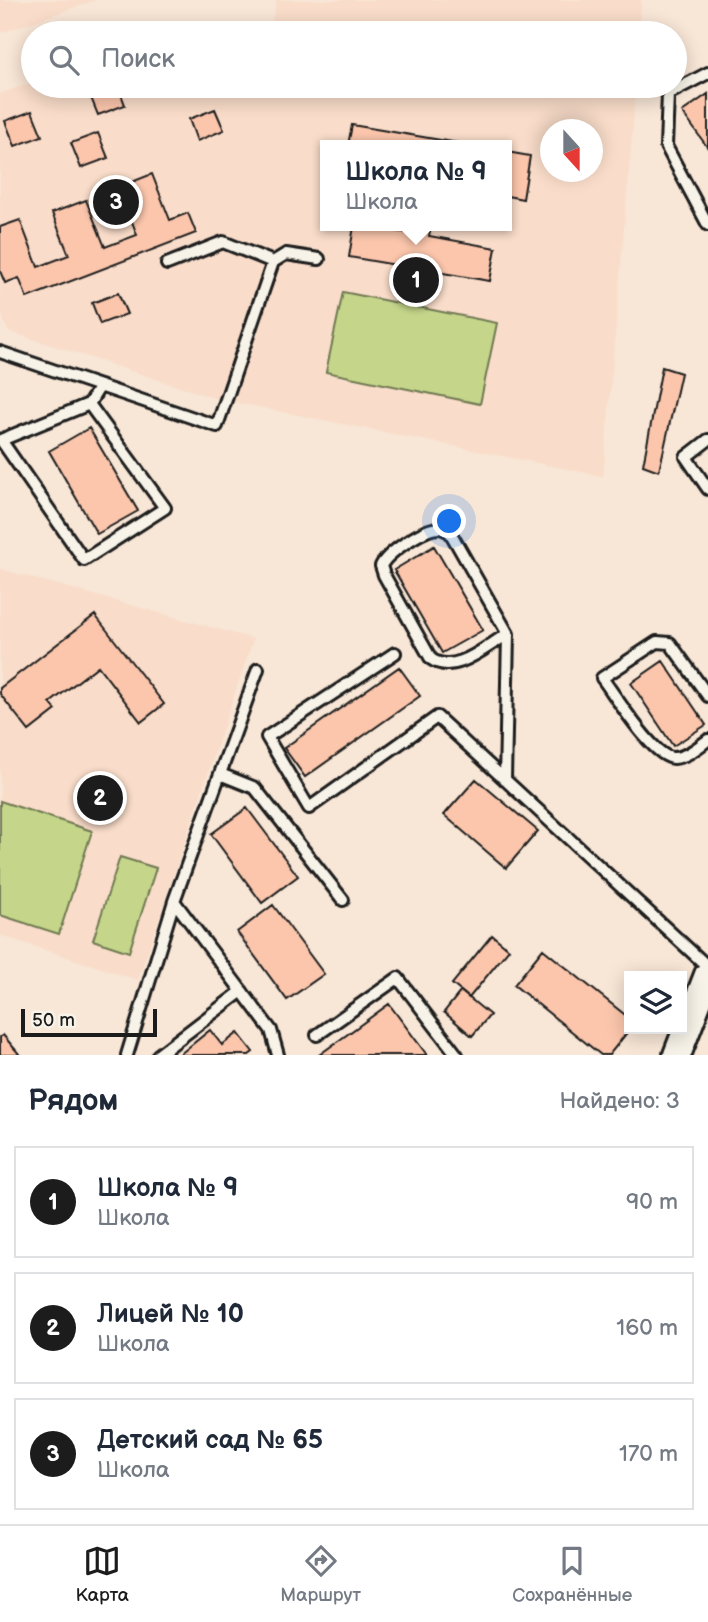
<!DOCTYPE html>
<html lang="ru">
<head>
<meta charset="utf-8">
<style>
	body { margin:0; font-family:"Balsamiq Sans",sans-serif; background:#f6f6f7; color:#1f2937 }
	.controls { position:absolute; right:21px; bottom:21px; display:grid; overflow:hidden; border-radius:0px; box-shadow:0 4px 18px #0003 }
	.controls button { width:63px; height:63px; display:grid; place-items:center; padding:0; border:0; border-bottom:2px solid #e0e1e3; background:#fff; color:#1f2937; font:35px sans-serif }
	.compass { position:absolute; left:540px; top:119px; width:63px; height:63px; border-radius:50%; background:#fff; box-shadow:0 4px 18px #0003; rotate:159deg }
	.scale { position:absolute; left:21px; bottom:18px; width:136px; box-sizing:border-box; padding-left:7px; border:4px solid #1c1c1c; border-top:0; font-size:19px; line-height:24px; white-space:nowrap; color:#1c1c1c; -webkit-text-stroke:5px #f7f3e8; paint-order:stroke }
	.you { position:absolute; left:450px; top:522px; width:24px; height:24px; margin:-18px; border:5px solid #fff; border-radius:50%; background:#1a73e8; box-shadow:0 0 0 10px #1a73e833 }
	.badge { display:grid; place-items:center; width:46px; height:46px; border-radius:50%; background:#1c1c1c; color:#fff; font-size:23px; font-weight:700 }
	.pin { position:absolute; translate:-50% -50%; border:4px solid #fff; box-shadow:0 2px 7px #0006 }
	.popup { position:absolute; left:320px; top:140px; width:192px; height:91px; box-sizing:border-box; display:grid; place-content:center; border-radius:0px; background:#fff; filter:drop-shadow(0 2px 5px #0005); font-size:23px; white-space:nowrap; color:#747a83 }
	.popup b { font-size:26px; color:#1f2937 }
	.popup::after { content:''; position:absolute; left:50%; top:100%; margin-left:-14px; border:14px solid transparent; border-top-color:#fff }
	.list { margin:0; padding:0; list-style:none }
	h2 { display:flex; justify-content:space-between; align-items:center; height:91px; margin:0; padding:0 28px; font-size:30px }
	h2 small { font-size:23px; font-weight:400; color:#747a83 }
	.list li { display:grid; grid-template-columns:46px 1fr auto; gap:21px; align-items:center; box-sizing:border-box; height:112px; margin:0 14px 14px; padding:0 14px; border:2px solid #e0e1e3; border-radius:0px }
	.list b { display:block; font-size:26px; white-space:nowrap }
	.list p { margin:0; font-size:23px; white-space:nowrap; color:#747a83 }
	.list em { font-size:23px; font-style:normal; color:#747a83 }
	.icon { flex:none; width:38px; height:38px; fill:none; stroke:currentColor; stroke-width:2; stroke-linecap:round; stroke-linejoin:round }
	.map { position:relative; flex:none; width:708px; height:1055px; overflow:hidden }
	.search { position:absolute; background:#fff; box-shadow:0 4px 18px #0003; left:21px; right:21px; top:21px; height:77px; display:flex; align-items:center; gap:18px; box-sizing:border-box; padding:0 24px; border-radius:38px; color:#747a83; font-size:26px }
	.sheet { height:469px; background:#fff }
	nav { display:flex; justify-content:space-around; align-items:center; box-sizing:border-box; height:98px; border-top:2px solid #e0e1e3; background:#fff; font-size:19px; color:#747a83 }
	nav a { display:grid; justify-items:center; gap:4px }
	nav .on { color:#1c1c1c }
	.map>svg:first-child { display:block }
	.built { fill:#f9dcc9; fill-rule:evenodd }
	.green { fill:#c5d68a; stroke:#707953; stroke-width:2 }
	.building { fill:#fbc6ac; stroke:#1c1c1c; stroke-width:2 }
	.lines { fill:none; stroke-linecap:round; stroke-linejoin:round }
	.service-casing { stroke:#1c1c1c; stroke-width:16 }
	.tertiary-casing { stroke:#1c1c1c; stroke-width:32 }
	.service { stroke:#f7f3e8; stroke-width:10 }
	.tertiary { stroke:#f7f3e8; stroke-width:26 }
</style>
</head>
<body>
<div class="map">
<svg width="708" height="1055" viewBox="0 0 708 1055">
	<rect width="100%" height="100%" fill="#f8e6d6"/>
	<filter id="ink" filterUnits="userSpaceOnUse"><feTurbulence type="fractalNoise" baseFrequency=".0143" numOctaves="2"/><feDisplacementMap in="SourceGraphic" scale="14" xChannelSelector="R" yChannelSelector="G"/><feConvolveMatrix kernelMatrix="1 2 1 2 8 2 1 2 1" color-interpolation-filters="sRGB"/></filter>
	<g filter="url(#ink)">
		<!-- built -->
		<path class="built" d="M0 0H96L0 33Z
			M277 0H641L639 33H269Z
			M33 82V86H636L603 476 218 399 8 331 0 310V94ZM550 130H592V172H550ZM325 145H507V226H325Z
			M0 569 253 639 138 980 0 935Z"/>
		<!-- green -->
		<path class="green" d="M343 292 497 323 480 404 326 372Z
			M0 801 92 831 59 934 0 915Z
			M120 857 156 868 129 952 93 940Z"/>
		<!-- building -->
		<path class="building" d="M100 86H118L125 105 98 115 88 90Z
			M708 94V148L682 112Z
			M215 109 224 130 197 141 189 119Z
			M32 111 42 136 15 146 5 121Z
			M352 125 470 145H348Z
			M98 133 108 158 81 168 71 143Z
			M507 152 530 156 523 199 507 196Z
			M152 174 170 220 188 213 196 233 27 298 19 278 5 283 0 271V227L20 220 38 267 69 255 52 213 86 200 105 247 137 235 119 187Z
			M354 226 410 233 411 226H431L429 236 496 248 490 281 349 257Z
			M118 293 127 314 100 324 92 303Z
			M662 367 681 373 659 471 643 465Z
			M89 428 138 511 97 534 49 451Z
			M434 546 483 630 442 653 394 570Z
			M95 615 164 704 141 722 98 666 50 703 56 710 29 731 0 694V688Z
			M663 661 706 725 673 746 631 683Z
			M399 667 420 696 305 777 284 748Z
			M476 779 538 831 506 868 444 815Z
			M247 808 298 876 262 903 211 834Z
			M273 905 324 974 287 1000 237 932Z
			M492 935 509 949 469 998 452 984Z
			M543 949 629 1018 630 1029 609 1055H601L514 985Z
			M461 991 490 1015 472 1036 444 1012Z
			M389 1004 427 1055H319Z
			M210 1030 222 1045 238 1033 253 1052 249 1055H179Z
			M3 1035 20 1055H0V1037Z"/>
		<g class="lines">
			<!-- service casing -->
			<g class="service-casing">
				<path id="service" d="M708 73 668 94 666 146 708 225
					M167 264 223 242 273 262 286 254 319 259
					M0 352 217 426 273 262
					M89 404 1 440 84 560 165 508 89 404 100 386
					M708 440 686 457 708 489
					M395 653 267 737 309 808 437 717 708 967
					M708 696 670 643 657 642 602 678C615 695 654 759 674 758 687 757 698 747 708 740
					M220 774 255 788 343 900
					M505 780 508 634 450 532C447 531 443 528 439 528 424 528 387 553 381 566L384 575 431 659C455 676 486 646 508 634
					M174 901 271 1030 278 1055
					M317 1035 398 978 457 1055
					M127 1055 174 901 258 669
					M158 1055 242 991"/>
			</g>
			<!-- tertiary casing -->
			<g class="tertiary-casing">
				<path id="tertiary" d="M677 1055 708 975"/>
			</g>
			<!-- service -->
			<use href="#service" class="service"/>
			<!-- tertiary -->
			<use href="#tertiary" class="tertiary"/>
		</g>
	</g>
</svg>
<div class="controls">
<button><svg class="icon" aria-label="layers" viewBox="0 0 24 24"><path d="M12 4l9 5-9 5-9-5zM3 14l9 5 9-5"/></svg></button>
</div>
<svg class="compass" viewBox="-18 -18 36 36"><path d="M0-13l5 13h-10z" fill="#e53935"/><path d="M0 13l5-13h-10z" fill="#747a83"/></svg>
<div class="scale">50 m</div>
<div class="you"></div>
<div class="pin badge" style="left:416px;top:280px">1</div>
<div class="popup"><b>Школа № 9</b>Школа</div>
<div class="pin badge" style="left:100px;top:798px">2</div>
<div class="pin badge" style="left:116px;top:202px">3</div>
<div class="search"><svg class="icon" aria-label="search" viewBox="0 0 24 24"><circle cx="10" cy="10" r="6"/><path d="M15 15l6 6"/></svg>Поиск</div>
</div>
<section class="sheet">
<h2>Рядом<small>Найдено: 3</small></h2>
<ul class="list">
<li><span class="badge">1</span><div><b>Школа № 9</b><p>Школа</p></div><em>90 m</em></li>
<li><span class="badge">2</span><div><b>Лицей № 10</b><p>Школа</p></div><em>160 m</em></li>
<li><span class="badge">3</span><div><b>Детский сад № 65</b><p>Школа</p></div><em>170 m</em></li>
</ul>
</section>
<nav>
<a class="on"><svg class="icon" aria-label="map" viewBox="0 0 24 24"><path d="M3 6l6-2 6 2 6-2v14l-6 2-6-2-6 2zM9 4v14M15 6v14"/></svg>Карта</a>
<a><svg class="icon" aria-label="directions" viewBox="0 0 24 24"><path d="M12 3l9 9-9 9-9-9zM9 14v-3h6M13 9l2 2-2 2"/></svg>Маршрут</a>
<a><svg class="icon" aria-label="saved" viewBox="0 0 24 24"><path d="M7 4h10v16l-5-4-5 4z"/></svg>Сохранённые</a>
</nav>
</body>
</html>
